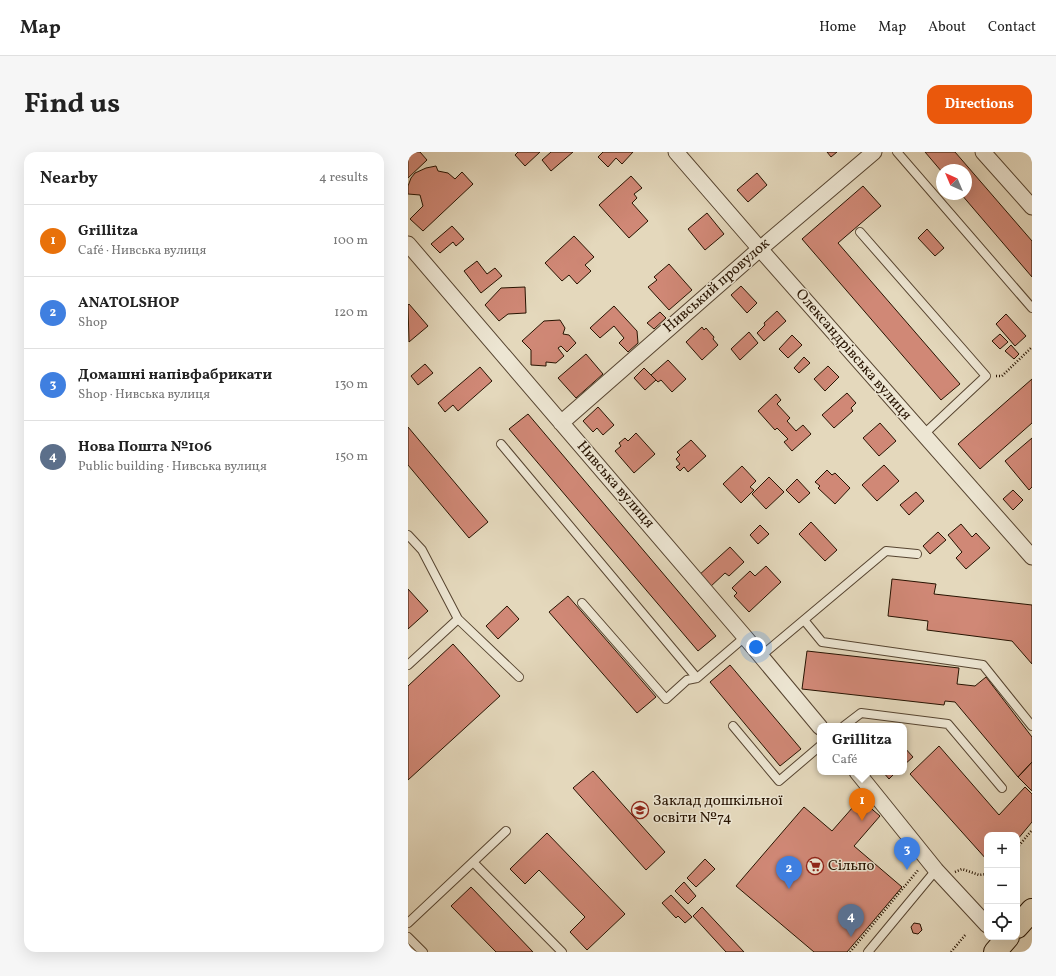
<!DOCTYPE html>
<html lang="en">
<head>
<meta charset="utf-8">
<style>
	body { margin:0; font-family:Vollkorn,serif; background:#f6f6f6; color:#222 }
	.controls { position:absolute; right:12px; bottom:12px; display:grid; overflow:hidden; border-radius:8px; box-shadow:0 4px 16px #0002 }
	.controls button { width:36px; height:36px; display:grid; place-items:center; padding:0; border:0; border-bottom:1px solid #e0e0e0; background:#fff; color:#222; font:20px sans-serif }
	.compass { position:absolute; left:528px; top:12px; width:36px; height:36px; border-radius:50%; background:#fff; box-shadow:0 4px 16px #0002; rotate:316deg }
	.you { position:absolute; left:348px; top:495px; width:14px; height:14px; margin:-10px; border:3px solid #fff; border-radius:50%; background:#1a73e8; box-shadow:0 0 0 6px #1a73e833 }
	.badge { display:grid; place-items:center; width:26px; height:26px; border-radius:50%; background:#ea580c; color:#fff; font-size:13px; font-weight:700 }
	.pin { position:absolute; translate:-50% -33px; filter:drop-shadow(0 1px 2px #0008) }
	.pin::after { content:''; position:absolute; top:21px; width:14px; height:12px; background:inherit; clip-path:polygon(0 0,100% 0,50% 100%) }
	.popup { position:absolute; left:409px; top:571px; width:90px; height:52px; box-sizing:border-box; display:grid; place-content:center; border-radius:8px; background:#fff; filter:drop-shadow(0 1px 3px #0005); font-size:13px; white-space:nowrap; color:#767676 }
	.popup b { font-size:15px; color:#222 }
	.popup::after { content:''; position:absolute; left:50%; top:100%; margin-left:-8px; border:8px solid transparent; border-top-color:#fff }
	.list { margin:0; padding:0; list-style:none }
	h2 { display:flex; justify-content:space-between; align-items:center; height:52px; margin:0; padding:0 16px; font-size:17px }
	h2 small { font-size:13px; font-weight:400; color:#767676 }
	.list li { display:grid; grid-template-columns:26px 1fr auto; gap:12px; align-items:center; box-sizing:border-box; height:72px; padding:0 16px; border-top:1px solid #e0e0e0 }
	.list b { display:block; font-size:15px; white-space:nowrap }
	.list p { margin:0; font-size:13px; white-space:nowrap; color:#767676 }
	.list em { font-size:13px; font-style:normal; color:#767676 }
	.icon { flex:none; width:22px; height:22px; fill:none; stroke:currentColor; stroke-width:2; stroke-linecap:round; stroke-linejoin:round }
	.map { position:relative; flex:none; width:624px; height:800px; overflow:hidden; border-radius:12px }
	header { display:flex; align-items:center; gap:24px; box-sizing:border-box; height:56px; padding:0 20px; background:#fff; border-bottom:1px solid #e0e0e0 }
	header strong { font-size:19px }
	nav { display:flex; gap:22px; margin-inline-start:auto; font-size:14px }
	.intro { display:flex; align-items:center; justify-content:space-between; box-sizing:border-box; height:96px; padding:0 24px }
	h1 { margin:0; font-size:28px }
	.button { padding:10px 18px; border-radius:12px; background:#ea580c; color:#fff; font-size:14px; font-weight:700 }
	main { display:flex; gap:24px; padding:0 24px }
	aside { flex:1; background:#fff; border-radius:12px; box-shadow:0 4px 16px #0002 }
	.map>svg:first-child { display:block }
	.building { fill:#d08876; stroke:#271301 }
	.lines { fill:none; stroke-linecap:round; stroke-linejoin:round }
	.lane-casing { stroke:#564430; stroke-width:10 }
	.street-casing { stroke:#564430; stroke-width:17 }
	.primary-casing { stroke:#271301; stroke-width:24 }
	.path { stroke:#271301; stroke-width:2.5; stroke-dasharray:1 2; stroke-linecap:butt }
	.lane { stroke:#ede6d3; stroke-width:8 }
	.street { stroke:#ede6d3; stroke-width:15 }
	.primary { stroke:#e4d8bc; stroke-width:22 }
	.labels { text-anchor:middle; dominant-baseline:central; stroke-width:3; stroke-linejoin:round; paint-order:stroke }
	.street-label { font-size:15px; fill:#271301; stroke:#ede6d3 }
	.poi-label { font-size:15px; fill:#271301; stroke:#ede6d3; text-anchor:start }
</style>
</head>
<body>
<header>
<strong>Map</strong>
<nav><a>Home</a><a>Map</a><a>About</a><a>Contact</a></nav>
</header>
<div class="intro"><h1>Find us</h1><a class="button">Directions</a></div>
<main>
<aside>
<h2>Nearby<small>4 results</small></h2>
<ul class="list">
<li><span class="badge" style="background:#e8710a">1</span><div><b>Grillitza</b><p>Café · Нивська вулиця</p></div><em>100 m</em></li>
<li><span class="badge" style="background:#3f7fe0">2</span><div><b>ANATOLSHOP</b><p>Shop</p></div><em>120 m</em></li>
<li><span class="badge" style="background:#3f7fe0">3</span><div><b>Домашні напівфабрикати</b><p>Shop · Нивська вулиця</p></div><em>130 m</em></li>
<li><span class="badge" style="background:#5c6f8a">4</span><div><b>Нова Пошта №106</b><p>Public building · Нивська вулиця</p></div><em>150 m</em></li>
</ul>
</aside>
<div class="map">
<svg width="624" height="800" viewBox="0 0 624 800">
	<rect width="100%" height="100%" fill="#e4d8bc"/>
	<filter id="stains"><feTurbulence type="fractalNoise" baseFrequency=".005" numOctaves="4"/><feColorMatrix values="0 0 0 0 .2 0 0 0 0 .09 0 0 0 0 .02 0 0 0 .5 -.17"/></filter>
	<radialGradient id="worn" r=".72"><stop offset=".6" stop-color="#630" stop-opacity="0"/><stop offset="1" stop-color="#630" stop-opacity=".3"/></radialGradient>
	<!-- building -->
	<path class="building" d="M0 0H12L19 8 0 26Z
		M110 0H132L117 14 107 3Z
		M143 0H165L143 19 134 8Z
		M195 0H225L214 12 208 6 200 15 190 5Z
		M419 0H429L423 5Z
		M517 0H547L624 89V125L553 42H558V18H534V20Z
		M28 14 30 19 40 21 47 27 54 20 65 32 15 79 2 67 15 54 12 43 0 42V34L3 26 7 21 18 16Z
		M349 21 359 33 340 50 329 38Z
		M223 24 234 36 226 42 229 46 224 51 240 69 221 86 191 53Z
		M455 34 473 54 430 91 552 232 533 248 394 87Z
		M299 61 316 82 297 98 280 77Z
		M44 74 56 87 48 94 45 90 32 101 23 92Z
		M519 77 536 96 527 104 510 86Z
		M166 84 186 105 177 113 183 119 169 132 161 123 154 129 137 111Z
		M69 109 79 122 87 116 94 124 73 141 56 119Z
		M261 112 284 138 261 158 240 135 249 128 246 125Z
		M333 134 349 151 339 161 323 143Z
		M117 135 118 161 100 162 91 169 77 153 93 136Z
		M1 152 20 174 1 190 0 153Z
		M206 154 229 179 230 191 220 200 211 191 216 186 206 174 192 186 182 176Z
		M369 159 378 169 356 189 349 181 357 173 356 171Z
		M252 160 258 166 246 177 239 171Z
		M598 162 618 184 607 194 588 172Z
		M152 168 157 176 155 182 161 183 168 191 159 200 153 194 150 196 156 204 148 211 138 210V214L123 213V198L114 189 136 169Z
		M294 175 296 178 298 176 306 185 305 187 310 193 294 208 278 190Z
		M341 180 350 191 332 208 323 197Z
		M592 182 600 190 592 197 584 189Z
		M384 183 394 193 380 206 371 197Z
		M603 193 611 202 606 207 597 199Z
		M178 202 195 222 168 246 150 226Z
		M396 205 402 211 391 221 386 216Z
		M260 208 278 227 264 240 253 228 250 230 243 223Z
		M17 212 25 221 10 233 3 224Z
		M420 214 431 225 417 239 406 227Z
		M72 215 84 229 50 259 45 253 37 260 30 251Z
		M236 216 248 228 237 238 226 226Z
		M624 227V271L572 317 550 292Z
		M439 241 448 251 443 256 445 259 426 276 414 263Z
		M368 242 373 248 369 252 382 266 379 269 388 279 395 273 403 282 384 299 376 290 380 287 369 276 367 278 350 259Z
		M190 255 206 273 195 283 189 276 185 280 175 269Z
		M120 262 308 484 290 499 101 277Z
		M472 271 488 289 471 304 455 286Z
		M0 275 80 370 61 386 0 313Z
		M228 281 247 302 226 321 207 299 213 294 211 291 217 286 220 289Z
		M624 286V335L621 338 597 309Z
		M283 288 298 304 280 320 276 315 272 319 268 315 272 312 268 307 272 303 269 300Z
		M476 313 491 329 469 349 454 333Z
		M334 314 348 329 342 335 346 338 333 351 315 332Z
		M419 318 424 323 427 321 442 336 427 352 410 336 412 334 407 330Z
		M361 325 376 340 358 357 344 342Z
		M389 327 402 341 391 351 378 338Z
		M605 338 615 348 605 358 595 347Z
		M508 340 516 349 501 363 492 353Z
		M403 370 429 398 417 409 391 382Z
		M553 372 564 385 568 381 582 396 558 417 548 406 554 400 540 383Z
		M352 373 361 382 350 392 342 383Z
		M530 380 538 388 522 402 515 394Z
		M322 395 336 410 321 424 317 421 301 436 290 424Z
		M358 414 373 430 341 460 326 444 329 441 324 436 342 419 347 424Z
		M484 427 528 432 526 442 624 453V512L604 489 519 478 520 469 480 464Z
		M0 437 20 459 0 477Z
		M160 444 248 545 229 561 141 460Z
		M99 454 111 467 90 487 78 474Z
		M45 492 92 544 0 628V534Z
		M399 499 551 516 549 532 567 534 578 525 624 585V610L610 625 547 550 537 549 536 553 394 537Z
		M322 513 393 597 372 614 302 530Z
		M531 594 591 663 617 635 624 642V670L609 688V683H579V708L502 622Z
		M496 595 505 605 496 613Z
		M624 610V639L610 625Z
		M185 619 257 700 238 718 165 636Z
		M475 620H488L481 627Z
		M452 647 472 664 446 694 494 735 439 800H406L328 734 396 655 424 679Z
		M139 681 217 762 179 798 162 780 177 765 131 718 117 732 102 717Z
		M297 707 307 717 288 735 279 726Z
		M276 730 288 744 280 752 267 739Z
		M63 735 125 800H88L43 754Z
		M263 743 284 765 277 771 270 764 268 766 254 751Z
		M294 755 336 800H318L285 764Z
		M506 771 512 772 514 778 510 782 505 781 503 775Z"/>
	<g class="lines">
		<!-- lane casing -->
		<g class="lane-casing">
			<path id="lane" d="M489 0 624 156
				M452 80 578 224 515 283
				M93 292 289 526
				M0 383 14 398 50 467 111 525
				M174 451 258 547 279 528 289 526 337 485
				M396 468 414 490 575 513 624 574
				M353 504 478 399 509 402
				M0 513 50 467
				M325 574 371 629 412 594
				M436 574 453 561 540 572 594 636
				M65 710 154 800
				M0 771 98 679
				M0 785 15 800
				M460 800 528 718"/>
		</g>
		<!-- street casing -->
		<g class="street-casing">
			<path id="street" d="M268 0 352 97 624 405
				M575 0 624 55
				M0 92 337 485 412 575
				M153 271 346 102 466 0
				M449 620 528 718 579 773"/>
		</g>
		<!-- primary casing -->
		<g class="primary-casing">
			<path id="primary" d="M609 775 624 758
				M587 800 600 785"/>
		</g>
		<!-- path -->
		<path class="path" d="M588 224H594L624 195
			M609 696 624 678
			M547 720 554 717 571 723 579 722
			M442 800 511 717
			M543 800 558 782"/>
		<!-- lane -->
		<use href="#lane" class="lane"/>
		<!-- street -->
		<use href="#street" class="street"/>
		<!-- primary -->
		<use href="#primary" class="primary"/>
	</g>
	<!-- icons -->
	<defs>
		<g id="school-ring" transform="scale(0.9)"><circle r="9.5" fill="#ede6d3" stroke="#8f2418" stroke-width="1.5"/><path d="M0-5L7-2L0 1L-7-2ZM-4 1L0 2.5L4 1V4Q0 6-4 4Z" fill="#8f2418"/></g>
		<g id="supermarket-ring" transform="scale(0.9)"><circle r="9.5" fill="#ede6d3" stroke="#8f2418" stroke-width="1.5"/><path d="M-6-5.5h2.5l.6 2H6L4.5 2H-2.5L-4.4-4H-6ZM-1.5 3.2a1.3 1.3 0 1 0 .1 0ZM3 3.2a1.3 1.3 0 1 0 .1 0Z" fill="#8f2418"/></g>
	</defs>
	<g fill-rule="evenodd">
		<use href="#school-ring" x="232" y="658"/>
		<use href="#supermarket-ring" x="407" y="714"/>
	</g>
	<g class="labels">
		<!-- street labels -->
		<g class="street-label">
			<text transform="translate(309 134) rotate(-41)">Нивський провулок</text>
			<text transform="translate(445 203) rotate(49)">Олександрівська вулиця</text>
			<text transform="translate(207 333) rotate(49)">Нивська вулиця</text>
		</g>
		<!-- poi labels -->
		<g class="poi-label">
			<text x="245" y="649">Заклад дошкільної<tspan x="245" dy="17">освіти №74</tspan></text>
			<text x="420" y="714">Сільпо</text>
		</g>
	</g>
	<rect width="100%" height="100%" filter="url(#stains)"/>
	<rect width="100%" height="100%" fill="url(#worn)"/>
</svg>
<div class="controls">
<button>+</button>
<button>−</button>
<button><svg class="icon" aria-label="locate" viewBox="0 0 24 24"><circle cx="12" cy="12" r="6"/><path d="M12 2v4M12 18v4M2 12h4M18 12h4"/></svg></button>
</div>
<svg class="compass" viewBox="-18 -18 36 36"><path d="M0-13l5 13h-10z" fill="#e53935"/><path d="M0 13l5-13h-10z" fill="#767676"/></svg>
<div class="you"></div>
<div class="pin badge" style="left:454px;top:669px;background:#e8710a">1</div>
<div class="popup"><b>Grillitza</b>Café</div>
<div class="pin badge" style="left:381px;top:737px;background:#3f7fe0">2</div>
<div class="pin badge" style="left:499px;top:718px;background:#3f7fe0">3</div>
<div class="pin badge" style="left:443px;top:785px;background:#5c6f8a">4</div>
</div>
</main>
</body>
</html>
